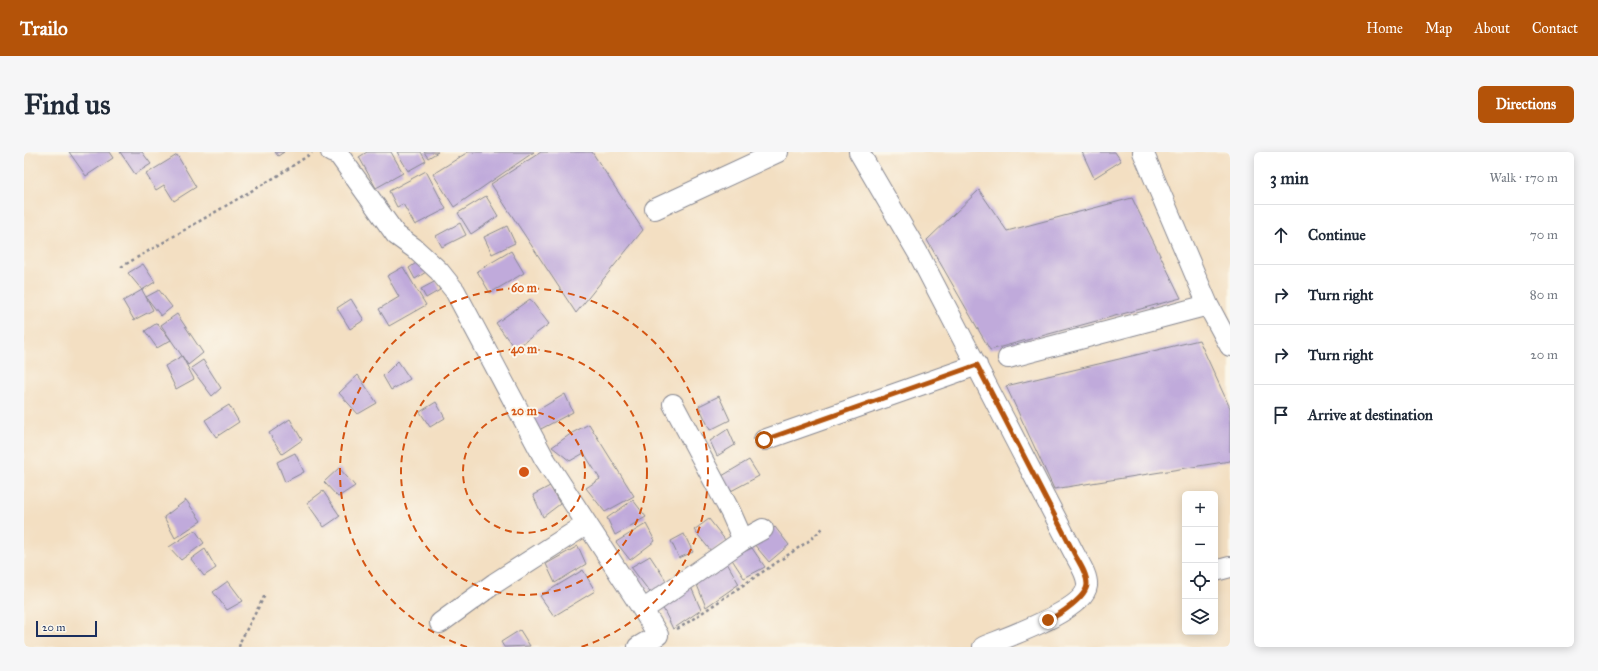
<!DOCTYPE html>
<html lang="en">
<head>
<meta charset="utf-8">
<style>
	body { margin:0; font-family:"IM FELL Great Primer",serif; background:#f6f6f7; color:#1f2937 }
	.controls { position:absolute; right:12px; bottom:12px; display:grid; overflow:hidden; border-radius:6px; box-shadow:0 2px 10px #0003 }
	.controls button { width:36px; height:36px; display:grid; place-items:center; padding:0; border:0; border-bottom:1px solid #e0e1e3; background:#fff; color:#1f2937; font:20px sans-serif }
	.scale { position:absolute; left:12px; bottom:10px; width:61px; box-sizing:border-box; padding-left:4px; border:2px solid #1b2f5e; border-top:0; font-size:11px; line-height:14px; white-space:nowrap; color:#1b2f5e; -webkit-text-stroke:3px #fbf7ec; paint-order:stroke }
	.stop { position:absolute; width:12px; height:12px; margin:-9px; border:3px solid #b45309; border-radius:50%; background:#fff }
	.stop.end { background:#b45309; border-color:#fff; box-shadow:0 1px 4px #0008 }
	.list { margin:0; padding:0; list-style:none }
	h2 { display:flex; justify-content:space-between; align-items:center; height:52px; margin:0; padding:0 16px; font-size:17px }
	h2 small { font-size:13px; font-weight:400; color:#747a83 }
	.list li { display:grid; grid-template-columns:26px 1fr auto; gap:12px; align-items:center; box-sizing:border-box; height:60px; padding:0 16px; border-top:1px solid #e0e1e3 }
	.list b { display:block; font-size:15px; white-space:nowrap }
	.list em { font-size:13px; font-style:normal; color:#747a83 }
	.icon { flex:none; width:22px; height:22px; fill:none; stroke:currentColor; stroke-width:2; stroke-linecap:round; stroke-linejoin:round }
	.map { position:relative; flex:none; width:1206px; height:495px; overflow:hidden; border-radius:6px }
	header { display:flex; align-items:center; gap:24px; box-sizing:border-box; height:56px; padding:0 20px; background:#b45309; color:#fff }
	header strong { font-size:19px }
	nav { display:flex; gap:22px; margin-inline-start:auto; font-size:14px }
	.intro { display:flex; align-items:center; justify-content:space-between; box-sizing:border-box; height:96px; padding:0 24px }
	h1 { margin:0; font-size:28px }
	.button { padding:10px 18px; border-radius:6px; background:#b45309; color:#fff; font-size:14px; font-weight:700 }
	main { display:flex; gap:24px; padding:0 24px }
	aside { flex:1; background:#fff; border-radius:6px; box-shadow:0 2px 10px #0003 }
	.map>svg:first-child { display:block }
	.building { fill:#c0aadb }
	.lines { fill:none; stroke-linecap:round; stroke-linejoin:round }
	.minor-casing { stroke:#878790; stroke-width:22 }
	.path { stroke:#878790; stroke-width:2.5; stroke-dasharray:3 3; stroke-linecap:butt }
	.minor { stroke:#fff; stroke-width:20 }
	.route { stroke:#b45309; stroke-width:5 }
	.ring { fill:none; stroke:#d45514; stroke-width:2; stroke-dasharray:7 5 }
	.centre { fill:#d45514; stroke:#fbf7ec; stroke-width:2 }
	.ring-label { font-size:12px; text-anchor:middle; font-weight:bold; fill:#d45514; stroke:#fbf7ec; stroke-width:4; stroke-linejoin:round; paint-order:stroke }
</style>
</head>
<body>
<header>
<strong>Trailo</strong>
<nav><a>Home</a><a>Map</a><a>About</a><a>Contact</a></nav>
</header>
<div class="intro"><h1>Find us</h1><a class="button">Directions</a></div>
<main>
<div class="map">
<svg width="1206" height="495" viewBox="0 0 1206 495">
	<rect width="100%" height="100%" fill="#fbf7ec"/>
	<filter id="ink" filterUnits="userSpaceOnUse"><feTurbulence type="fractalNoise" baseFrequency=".025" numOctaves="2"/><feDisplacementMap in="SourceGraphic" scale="8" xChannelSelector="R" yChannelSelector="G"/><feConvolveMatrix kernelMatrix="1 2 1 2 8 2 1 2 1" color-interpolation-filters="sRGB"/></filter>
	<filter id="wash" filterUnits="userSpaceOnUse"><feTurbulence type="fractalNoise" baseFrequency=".012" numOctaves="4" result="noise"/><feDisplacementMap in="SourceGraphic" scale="16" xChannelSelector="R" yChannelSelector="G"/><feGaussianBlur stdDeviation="0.9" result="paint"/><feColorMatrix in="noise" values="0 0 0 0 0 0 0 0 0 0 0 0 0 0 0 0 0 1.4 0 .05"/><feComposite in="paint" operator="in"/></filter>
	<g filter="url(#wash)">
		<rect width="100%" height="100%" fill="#f3dfc2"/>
		<g id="blocks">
			<!-- building -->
			<path class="building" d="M45 0H85L89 6 62 24Z
				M96 0H118L127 12 111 22Z
				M251 0H260L254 4Z
				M343 0H367L379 21 352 36 335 5Z
				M373 0H397L402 9 384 19Z
				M400 0H414L404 6Z
				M444 0H510L430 55 409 22Z
				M517 0H568L619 78 552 161 467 32Z
				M1058 0H1091L1097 9 1070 26Z
				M153 3 172 35 150 49 140 33 132 38 122 22Z
				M402 19 422 57 391 73 379 52 373 55 365 39Z
				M955 38 983 79 1108 46 1157 146 966 198 903 88Z
				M462 44 474 64 447 82 434 61Z
				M436 71 442 83 418 95 412 84Z
				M483 74 491 91 468 102 460 85Z
				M487 99 500 121 466 141 453 119Z
				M395 109 402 120 391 127 385 116Z
				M119 112 131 130 118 138 104 121Z
				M379 115 402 153 365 174 355 157 375 145 363 124Z
				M412 129 416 138 402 146 397 137Z
				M118 138 122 145 135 138 148 155 137 164 122 145 129 158 110 168 99 149Z
				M327 147 340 168 326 177 313 156Z
				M506 147 525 172 491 197 472 171Z
				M153 162 179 201 164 213 158 204 170 227 152 237 141 214 158 204 147 188 133 196 121 179 133 171 147 188 137 173Z
				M1175 188 1206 256V309L1030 337 982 234Z
				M179 208 197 236 188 244 167 216Z
				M374 209 386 227 367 238 359 224Z
				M334 223 353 251 334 262 315 241Z
				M541 242 549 260 515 278 504 264Z
				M695 244 706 268 686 278 675 254Z
				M412 250 421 266 406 275 396 260Z
				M205 253 215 270 192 285 181 268Z
				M266 267 278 288 258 302 245 281Z
				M565 272 610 344 581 360 562 336 576 327 560 301 546 309 528 295 548 281Z
				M704 277 711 293 693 304 686 289Z
				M271 301 280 320 261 330 253 310Z
				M725 308 735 324 707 339 698 324Z
				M315 316 331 334 314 345 300 330Z
				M526 334 536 352 519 365 509 343Z
				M299 339 316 364 300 375 283 351Z
				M162 348 177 369 151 386 140 365Z
				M609 348 622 365 591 383 583 366Z
				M685 367 702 389 687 399 670 378Z
				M622 372 631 389 606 408 592 390Z
				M751 375 765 393 745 410 729 391Z
				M171 378 180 391 157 408 145 395Z
				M660 382 669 400 655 406 647 389Z
				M554 394 562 412 531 431 522 412Z
				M728 396 741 415 720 426 707 406Z
				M181 397 192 416 180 424 167 407Z
				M626 404 645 433 628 443 607 415Z
				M703 411 715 432 682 455 671 428Z
				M559 418 571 439 530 464 516 444Z
				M204 429 219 449 203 458 189 440Z
				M667 435 677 458 649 477 637 452Z
				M496 478 506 494 480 495 477 490Z"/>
		</g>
	</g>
	<g filter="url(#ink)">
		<use href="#blocks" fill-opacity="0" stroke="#878790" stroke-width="1"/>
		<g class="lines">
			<!-- minor casing -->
			<g class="minor-casing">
				<path id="minor" d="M307 0 315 3 372 83 390 96 415 119 431 139 520 306 619 458 634 483 614 495
					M835 0 894 101 1051 403C1056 412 1064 424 1063 434 1060 459 980 486 959 495
					M1119 0 1184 153 1206 194
					M631 57 754 0
					M984 206 1184 153
					M649 252 707 361 719 388
					M740 288 953 213
					M1191 419 1206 415
					M619 458 719 388 739 377
					M416 471 471 431 563 372"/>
			</g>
			<!-- path -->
			<path class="path" d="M97 115 253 24 288 1
				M653 477 657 475 786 388 799 376
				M215 495 217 488 241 443"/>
			<!-- minor -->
			<use href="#minor" class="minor"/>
		</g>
	</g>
	<g class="lines" filter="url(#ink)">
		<!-- route -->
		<path class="route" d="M740 288 953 213 1051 403C1056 412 1063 422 1063 432 1063 445 1035 463 1024 468"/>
	</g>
	<!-- distance rings -->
	<g class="ring">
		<circle cx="500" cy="320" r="61"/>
		<circle cx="500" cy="320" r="123"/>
		<path d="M443 495A184 184 0 1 1 557 495"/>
	</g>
	<circle cx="500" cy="320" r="6" class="centre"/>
	<g class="ring-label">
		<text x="500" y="140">60 m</text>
		<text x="500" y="201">40 m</text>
		<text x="500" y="263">20 m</text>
	</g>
</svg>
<div class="controls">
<button>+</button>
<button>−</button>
<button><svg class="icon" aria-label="locate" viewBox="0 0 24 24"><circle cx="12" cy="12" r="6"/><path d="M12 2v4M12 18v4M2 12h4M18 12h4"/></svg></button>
<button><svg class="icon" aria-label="layers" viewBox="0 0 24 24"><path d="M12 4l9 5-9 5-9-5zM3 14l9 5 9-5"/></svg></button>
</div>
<div class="scale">20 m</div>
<div class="stop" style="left:740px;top:288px"></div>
<div class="stop end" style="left:1024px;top:468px"></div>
</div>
<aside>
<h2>3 min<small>Walk · 170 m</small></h2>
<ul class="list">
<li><svg class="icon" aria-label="ahead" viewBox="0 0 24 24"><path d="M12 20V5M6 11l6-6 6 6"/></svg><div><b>Continue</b></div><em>70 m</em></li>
<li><svg class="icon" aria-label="right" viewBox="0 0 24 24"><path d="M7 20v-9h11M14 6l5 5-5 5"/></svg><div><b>Turn right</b></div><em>80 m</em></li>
<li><svg class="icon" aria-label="right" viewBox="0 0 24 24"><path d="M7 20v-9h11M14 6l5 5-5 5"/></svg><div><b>Turn right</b></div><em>20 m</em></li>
<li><svg class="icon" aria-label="arrive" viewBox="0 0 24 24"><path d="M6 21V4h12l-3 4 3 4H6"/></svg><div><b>Arrive at destination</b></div></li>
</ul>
</aside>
</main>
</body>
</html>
